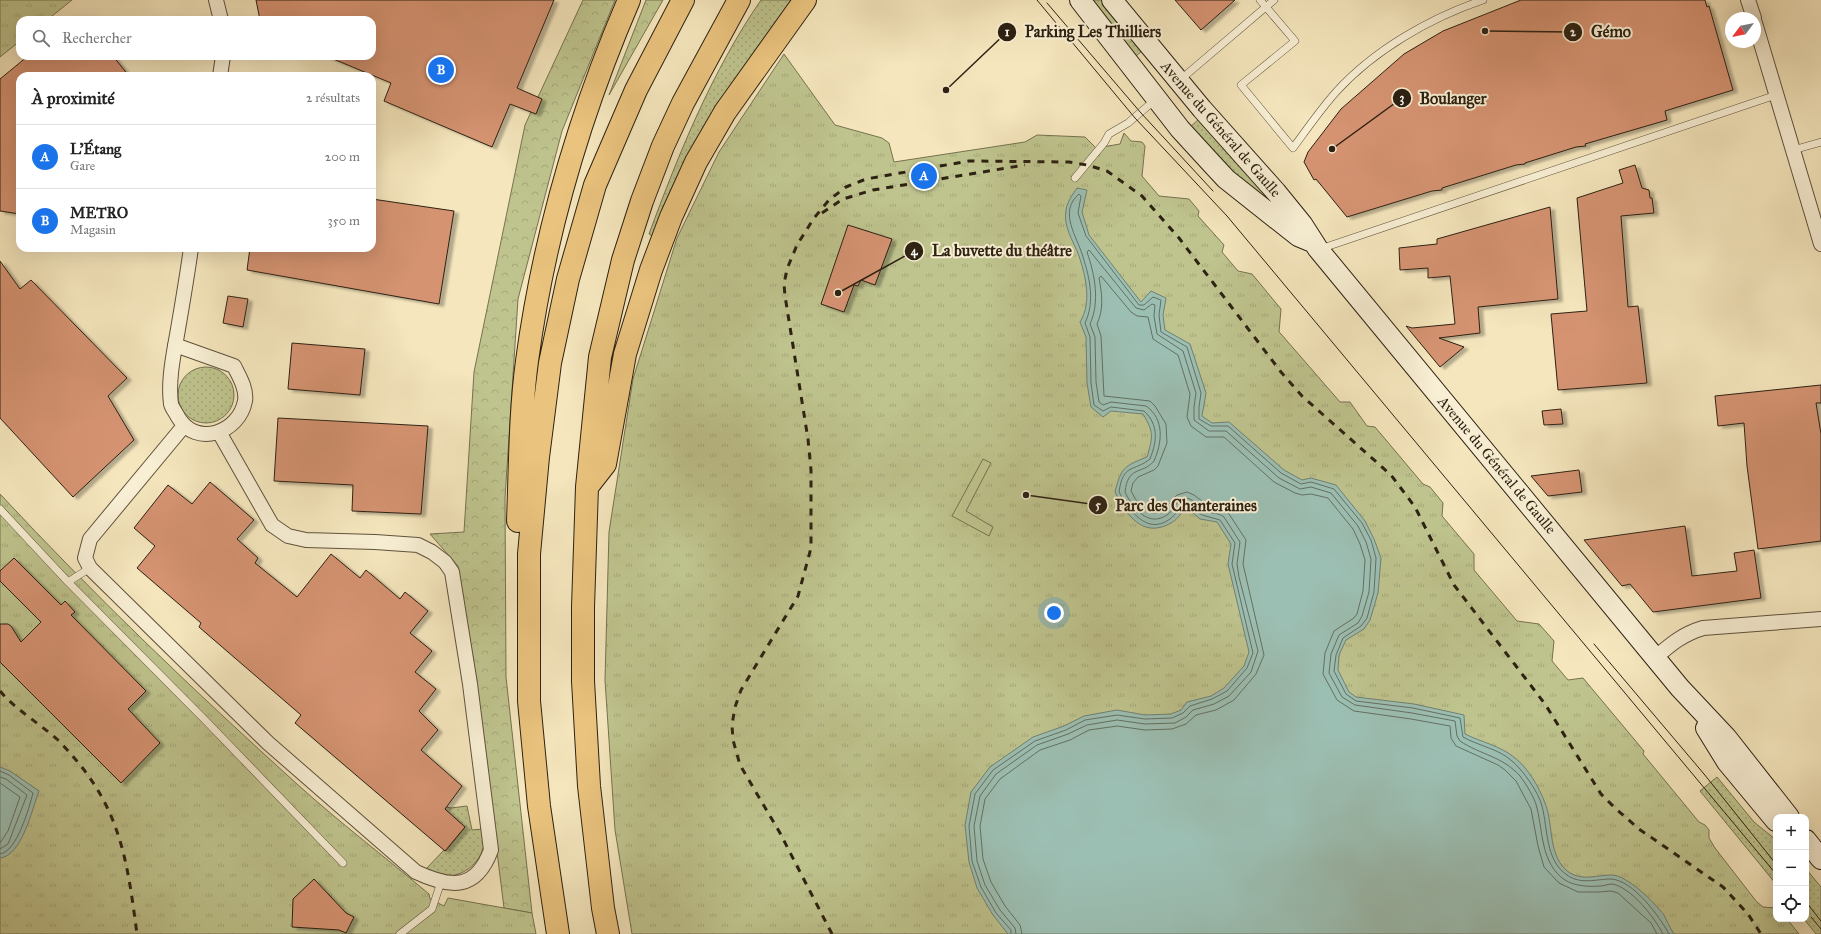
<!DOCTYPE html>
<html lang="fr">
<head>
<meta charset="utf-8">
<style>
	body { margin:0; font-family:"IM FELL Great Primer",serif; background:#f2f2f2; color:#222 }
	.controls { position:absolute; right:12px; bottom:12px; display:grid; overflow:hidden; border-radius:8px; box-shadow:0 4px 16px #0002 }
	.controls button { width:36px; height:36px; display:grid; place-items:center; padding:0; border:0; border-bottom:1px solid #e0e0e0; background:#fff; color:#222; font:20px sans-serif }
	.compass { position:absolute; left:1725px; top:12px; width:36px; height:36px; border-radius:50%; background:#fff; box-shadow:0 4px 16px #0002; rotate:238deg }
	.you { position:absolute; left:1054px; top:613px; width:14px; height:14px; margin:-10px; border:3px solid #fff; border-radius:50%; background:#1a73e8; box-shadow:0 0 0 6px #1a73e833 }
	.badge { display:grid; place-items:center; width:26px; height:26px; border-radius:50%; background:#1a73e8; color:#fff; font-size:13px; font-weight:700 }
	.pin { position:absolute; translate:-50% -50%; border:2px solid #fff; box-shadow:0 1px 4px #0006 }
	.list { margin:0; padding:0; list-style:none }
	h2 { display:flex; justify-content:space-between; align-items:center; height:52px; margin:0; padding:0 16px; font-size:17px }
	h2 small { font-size:13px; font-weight:400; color:#767676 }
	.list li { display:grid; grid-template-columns:26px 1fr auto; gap:12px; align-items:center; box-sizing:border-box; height:64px; padding:0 16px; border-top:1px solid #e0e0e0 }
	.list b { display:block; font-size:15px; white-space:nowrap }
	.list p { margin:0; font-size:13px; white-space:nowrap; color:#767676 }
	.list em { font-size:13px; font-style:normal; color:#767676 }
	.icon { flex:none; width:22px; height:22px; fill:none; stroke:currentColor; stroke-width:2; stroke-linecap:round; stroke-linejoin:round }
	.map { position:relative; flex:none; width:1821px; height:934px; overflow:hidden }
	.search { position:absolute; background:#fff; box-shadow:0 4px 16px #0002; left:16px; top:16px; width:360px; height:44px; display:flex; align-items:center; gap:10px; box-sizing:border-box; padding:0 14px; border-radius:12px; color:#767676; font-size:15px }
	.panel { position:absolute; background:#fff; box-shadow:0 4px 16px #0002; left:16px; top:72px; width:360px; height:180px; border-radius:12px }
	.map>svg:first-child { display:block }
	.grass { fill:url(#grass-dots); stroke:#767250 }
	.forest { fill:url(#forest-crowns); stroke:#767250 }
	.park { fill:url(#park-tufts); stroke:#767250 }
	.garden { fill:#bfc48e; stroke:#767250 }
	.water { fill:#9cbfb3; stroke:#708073 }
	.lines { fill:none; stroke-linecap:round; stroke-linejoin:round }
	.shore { stroke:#647062; stroke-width:1 }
	.building { fill:#d59372; stroke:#2d2112; filter:url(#shadow) }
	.lane-casing { stroke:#5f523d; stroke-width:8 }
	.street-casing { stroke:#5f523d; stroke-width:16 }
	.secondary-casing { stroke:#2d2112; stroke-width:22 }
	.highway-casing { stroke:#2d2112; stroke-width:24 }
	.lane { stroke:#f8efd4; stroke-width:7 }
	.street { stroke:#f8efd4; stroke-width:14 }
	.secondary { stroke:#f8efd4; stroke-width:20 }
	.highway { stroke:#eac37e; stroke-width:22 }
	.tram { stroke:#2d2112; stroke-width:1 }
	.rail { stroke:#2d2112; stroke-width:3; stroke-dasharray:7 7; stroke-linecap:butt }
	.labels { text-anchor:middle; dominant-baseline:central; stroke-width:4; stroke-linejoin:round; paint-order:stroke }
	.street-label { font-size:15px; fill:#2d2112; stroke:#f8efd4 }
	.leader { fill:none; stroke:#2d2112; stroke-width:1.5 }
	.callout-dot { fill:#2d2112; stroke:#f8efd4; stroke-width:1.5 }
	.mark-label { font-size:12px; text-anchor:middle; font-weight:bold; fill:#fff }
	.callout-label { font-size:16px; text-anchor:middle; font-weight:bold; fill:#2d2112; stroke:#f8efd4; stroke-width:4; stroke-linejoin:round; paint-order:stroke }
</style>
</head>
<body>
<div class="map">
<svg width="1821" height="934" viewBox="0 0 1821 934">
	<defs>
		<pattern id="grass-dots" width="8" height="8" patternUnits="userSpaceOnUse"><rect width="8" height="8" fill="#bfc48e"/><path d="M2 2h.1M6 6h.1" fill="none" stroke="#a4a879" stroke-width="1.8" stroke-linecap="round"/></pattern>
		<pattern id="forest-crowns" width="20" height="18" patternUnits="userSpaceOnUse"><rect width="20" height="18" fill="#bfc48e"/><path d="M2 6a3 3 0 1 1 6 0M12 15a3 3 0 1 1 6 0" fill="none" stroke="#a4a879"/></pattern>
		<pattern id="park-tufts" width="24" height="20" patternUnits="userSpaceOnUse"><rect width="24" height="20" fill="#bfc48e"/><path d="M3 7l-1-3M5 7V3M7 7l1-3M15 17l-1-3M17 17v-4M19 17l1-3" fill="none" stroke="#a4a879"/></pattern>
		<filter id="shadow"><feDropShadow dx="4.5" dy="2.5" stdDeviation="1" flood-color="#0004"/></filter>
	</defs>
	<rect width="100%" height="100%" fill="#f5e6bd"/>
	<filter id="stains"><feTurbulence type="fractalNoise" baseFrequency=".005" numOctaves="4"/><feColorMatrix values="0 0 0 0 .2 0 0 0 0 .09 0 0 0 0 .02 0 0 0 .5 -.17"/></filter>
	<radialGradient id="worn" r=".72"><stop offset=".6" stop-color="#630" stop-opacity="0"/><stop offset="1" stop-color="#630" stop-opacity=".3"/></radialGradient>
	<!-- grass -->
	<path class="grass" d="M761 0H791L763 43 654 237 649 234C679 153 712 71 761 0Z
		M1088 0H1102L1143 50 1136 56Z
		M1200 118 1303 232 1258 199 1188 129Z
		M178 395a28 28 0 1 1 56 0a28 28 0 1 1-56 0Z
		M1717 777 1754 822 1776 840V884L1700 791Z
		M467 806 472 830 482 829C483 833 484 839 484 844 481 864 460 880 440 875 435 874 431 871 426 869L444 850 446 851 465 827 445 809 446 807 451 808Z
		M1806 869 1821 887V934H1816L1804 919H1806Z"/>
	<!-- forest -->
	<path class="forest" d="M583 0H615L562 131 518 299 505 498 506 677 532 913 504 908 473 659 458 566 430 534 464 532 474 372 525 125Z
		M646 0H663L609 95Z"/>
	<!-- park -->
	<path class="park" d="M0 0H72L47 20H20V41L0 57Z
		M784 54 835 125 882 138 889 143 894 162 1025 142 1037 135 1085 137 1096 148 1120 144 1124 133 1131 141 1142 142 1145 146 1142 176 1159 196 1189 199 1199 211 1198 216 1224 245 1222 252 1238 271 1252 274 1281 309 1279 332 1281 334 1340 402H1350L1367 426 1375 427 1423 484 1430 487 1443 503 1442 516 1474 554V570L1517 621 1539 624 1554 641 1552 661 1568 680 1583 678 1644 751 1643 754 1699 822 1705 825 1709 830V838L1715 848 1756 901 1763 907 1776 908V919H1787L1799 934H632L615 830 605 680 609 532 633 379 677 238 719 152Z
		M0 494C94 595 194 691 297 784 339 822 385 857 429 894L430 899 444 906 448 898 532 913 536 934H0Z"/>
	<!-- garden -->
	<path class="garden" d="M983 459 991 463 966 511 993 527 989 536 952 516Z"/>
	<!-- water -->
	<path class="water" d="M1077 188 1087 190 1082 212 1089 235 1141 302 1151 291 1166 298 1163 315 1165 330 1190 344 1206 393 1202 416 1212 423 1229 422 1284 470 1302 480 1311 478 1336 485 1365 521 1374 539 1381 558 1378 593 1370 620 1364 629 1346 640 1339 655 1338 670 1349 692 1356 697 1414 704 1464 715 1465 734C1481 742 1501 746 1515 758 1528 768 1539 787 1545 803 1554 824 1547 858 1570 873 1583 881 1597 875 1612 875 1627 875 1655 903 1664 915 1667 921 1670 928 1674 934H1008L993 915 977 888 969 862 965 825 971 792 990 767 1033 737 1064 726 1084 716 1117 710 1145 715 1171 714 1181 710 1187 702 1211 696 1224 688 1244 666 1249 652 1228 564 1231 544 1217 522 1200 519 1186 507C1182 512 1177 520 1171 523 1143 539 1126 515 1115 492 1121 468 1124 466 1147 457 1153 437 1154 432 1143 414L1111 411 1103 417 1091 407 1087 383 1086 337 1080 322C1092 303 1086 277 1079 256 1073 240 1063 227 1066 210 1067 202 1073 194 1077 188Z
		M0 767 10 771 39 791C32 809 22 856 0 858Z"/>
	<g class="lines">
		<!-- shore -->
		<path class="shore" d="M0 771 9 775 33 793C29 808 17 852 0 854
			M0 777 6 779 27 795 8 844 0 849
			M0 783 20 797 8 831 0 843
			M1011 934V930L996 913 981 887 972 861 969 826 975 794 993 770 1035 741 1066 730 1085 720 1117 715 1145 719 1172 718 1183 713 1190 706 1212 699 1227 691 1247 668 1253 653 1232 564 1235 543 1220 520 1202 515 1186 503C1179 506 1176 515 1170 519 1147 536 1129 510 1119 492 1123 463 1134 472 1150 459 1157 441 1159 425 1144 411L1111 407 1103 411 1094 405 1091 383 1090 337 1085 323C1095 302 1090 279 1083 257 1077 236 1058 212 1079 194L1081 196 1078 213 1086 236 1139 305H1144L1153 297 1161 300 1159 315 1161 332 1187 347 1201 393 1199 407V419L1211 426H1228L1281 473 1301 484 1311 482 1334 489 1362 523 1371 540 1376 558 1374 592 1367 618 1361 626 1343 638 1336 655 1334 671 1346 694 1356 701 1413 708 1460 718 1463 737C1479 746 1499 749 1512 761 1523 770 1539 793 1542 806 1548 829 1545 860 1567 875 1581 885 1596 879 1611 879 1633 880 1660 917 1669 934
			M1016 934 1015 928 1000 910 985 885 977 861 974 826 980 796 996 774 1037 745 1068 734 1087 725 1117 720 1145 724 1175 723 1186 717 1193 710 1214 704 1229 696 1251 672 1258 651 1239 577 1237 564 1240 542 1224 517C1218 512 1210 514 1203 510 1197 506 1193 498 1185 498 1176 499 1174 511 1167 515 1148 528 1132 507 1125 492 1128 465 1142 475 1154 461 1162 443 1165 419 1146 406L1111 402 1103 405 1099 402 1096 382 1095 337 1090 324C1100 302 1095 275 1087 252L1089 250 1136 308 1144 310 1152 304 1155 305 1154 316 1157 334 1183 351 1196 393 1194 407V420L1209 431H1226L1279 478 1300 489 1311 487 1331 493 1358 526 1366 542 1371 559 1369 592 1362 616 1358 623 1339 635 1331 654 1329 673 1342 697 1355 705 1412 713 1455 721 1457 736 1460 741C1481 755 1502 756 1520 776 1526 784 1535 798 1537 808 1543 832 1541 864 1565 880 1574 886 1589 887 1600 886 1604 886 1608 884 1612 884 1631 887 1655 918 1663 934
			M1022 934 1020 925 1005 906 991 882 983 859 980 826 985 799 1000 779 1040 750 1070 740 1089 730 1117 726 1145 730 1172 729 1186 724 1196 715 1216 710 1234 700 1256 674 1264 655 1243 564 1246 540 1229 514 1222 508 1207 505 1194 495 1187 492 1177 495 1163 510 1154 513 1149 512 1136 500 1131 491 1133 483 1138 477 1154 470 1158 466 1167 443 1166 424 1155 406 1150 401 1104 396 1101 336 1097 324C1104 309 1102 294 1099 278L1101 276 1131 312 1137 316 1148 317 1153 339 1178 355 1190 394 1187 417 1191 426 1206 437H1224L1274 482 1295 493 1302 495 1311 494 1328 498 1353 529 1360 544 1365 560 1363 591 1357 614 1354 618 1334 631 1325 653 1323 674 1337 700 1354 711 1411 719 1450 726 1451 738 1456 746 1498 765 1505 770 1516 781 1531 809 1538 846 1544 867 1559 883 1578 892H1599L1611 891 1618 893 1651 923 1657 934"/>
	</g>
	<!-- building -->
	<path class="building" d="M256 0H554L517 88 542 99 536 114 510 104 492 147 384 101 391 83 326 56H372V20H260Z
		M1175 0H1235L1201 30Z
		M1521 0H1705L1707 7 1709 6 1733 90 1665 111 1667 120 1585 144 1586 146 1576 147 1525 163V164L1516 165 1442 188V190L1432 191 1347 217 1316 179 1314 180 1304 162 1308 152 1341 109 1404 54 1443 31Z
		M28 56H113L129 76H20V214L0 211V79Z
		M1635 165 1642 188 1649 190 1650 198H1652L1654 213 1621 216 1628 307 1638 306 1647 383 1558 390 1551 314 1587 311 1577 198 1623 183 1619 170Z
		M372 199 454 211 439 304 247 270 250 248H372Z
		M1550 207 1558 299 1478 307 1480 333 1439 338 1464 347 1440 367 1406 326 1412 328 1455 324 1450 276 1428 278V268L1400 270 1399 248 1437 244V239Z
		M848 225 892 239 875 285 861 280 858 286 854 285 844 312 821 304Z
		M0 261 20 289 31 280 127 378 108 396 134 440 73 497 0 418Z
		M228 296 248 299 243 327 223 323Z
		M292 343 365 349 360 395 288 389Z
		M1821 385V403H1816L1821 434V541L1758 549 1747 466 1744 423 1718 426 1715 396Z
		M1561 409 1563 424 1544 425 1542 411Z
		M278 418 428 426 421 514 352 511 353 485 274 481Z
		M1579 470 1582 492 1548 496 1531 476Z
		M210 482 254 520 237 539 258 558 255 563 297 597 331 554 360 578 366 570 400 599 405 592 428 611 410 633 432 651 415 672 436 689 419 711 438 730 421 750 462 786 445 809 465 827 445 851 295 723 301 715 199 627 201 623 137 568 155 546 134 528 168 485 192 504Z
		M1685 526 1692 576 1737 571 1734 553 1754 550 1761 598 1653 612 1630 584 1622 586 1584 540Z
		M14 558 61 605 65 601 75 612 71 615 146 691 128 709 160 743 121 783 0 662V624H8L11 626 21 642 41 622 0 581V571Z
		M314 879 346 913 354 917 346 933 339 930 292 927 293 899Z"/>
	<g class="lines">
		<!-- lane casing -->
		<g class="lane-casing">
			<path id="lane" d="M1260 0 1295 41 1241 85 1293 148C1307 129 1320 110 1336 92 1374 50 1430 18 1483 0
				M1180 80 1274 0
				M1793 150 1821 142
				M1075 178 1104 143 1109 134 1128 123 1155 100
				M1320 249 1776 95
				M0 509 68 582
				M90 568 68 582 207 722 343 863
				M400 934 432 909 441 882"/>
		</g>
		<!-- street casing -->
		<g class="street-casing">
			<path id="street" d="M216 0 221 20
				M1748 0 1754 18
				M1755 23 1821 244
				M220 76 223 56
				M175 345 234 366C239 376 247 389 245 401 239 433 196 448 178 417 176 413 172 408 171 404 168 382 173 357 177 335 182 306 187 277 191 248
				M183 427 90 539 85 558 90 568 268 743 416 872C450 888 476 891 491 850L470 684 452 572 445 562 432 552 418 545 375 542 306 540 288 536 272 525 219 432
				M1656 657C1671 644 1683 634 1703 628L1821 619"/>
		</g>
		<!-- secondary casing -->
		<g class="secondary-casing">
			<path id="secondary" d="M1080 0 1180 129 1213 165 1226 179 1298 236 1310 241
				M1112 0 1202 109 1276 192 1302 224 1318 249 1680 688 1726 737 1789 817
				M1706 728 1727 762 1776 821
				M1806 840 1821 859"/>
		</g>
		<!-- highway casing -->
		<g class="highway-casing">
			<path id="highway" d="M587 487 605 464 625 354 651 270 671 217 696 162 725 112 805 0
				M518 521C520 469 520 412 527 361 544 235 579 116 629 0
				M558 934 539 806 529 701V554L538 457 550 363 568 279 595 185 636 90 683 0
				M608 934 603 908 589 786 583 681V607L587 487 600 357 623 260 642 201 663 146 683 103 739 0"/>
		</g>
		<!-- lane -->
		<use href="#lane" class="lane"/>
		<!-- street -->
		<use href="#street" class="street"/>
		<!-- secondary -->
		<use href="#secondary" class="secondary"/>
		<!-- highway -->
		<use href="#highway" class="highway"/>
		<!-- tram -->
		<path class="tram" d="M1037 0 1135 118 1227 216 1776 874
			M1047 3 1141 113 1213 191
			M1594 644 1704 774 1776 864
			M1806 902 1821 921
			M1811 917 1821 929"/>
		<!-- rail -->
		<path class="rail" d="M822 213 843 199 873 190 1025 165
			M0 691C16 710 39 723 58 740 64 746 70 753 76 760 122 814 128 867 137 934
			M832 934 780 833 740 765 733 740 732 725 735 707 741 690 798 596 811 548V470L808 439 785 296 784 284 787 269 797 245 814 218 829 200 846 187 866 179 969 161 1069 162 1087 165 1107 171 1142 196 1179 238 1281 372 1302 396 1391 475 1415 507 1454 585 1545 704 1601 794 1615 808 1639 829 1723 887 1748 914 1761 934"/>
	</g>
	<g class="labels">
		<!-- street labels -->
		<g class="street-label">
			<text transform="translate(1221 129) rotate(49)">Avenue du Général de Gaulle</text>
			<text transform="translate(1497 465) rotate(50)">Avenue du Général de Gaulle</text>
		</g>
	</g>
	<!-- callouts -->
	<path class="leader" d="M946 90L1007 32M1485 31L1573 32M1332 149L1402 98M838 293L914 251M1026 495L1098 505"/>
	<g class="callout-dot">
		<circle cx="946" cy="90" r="4"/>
		<circle cx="1485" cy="31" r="4"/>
		<circle cx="1332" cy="149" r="4"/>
		<circle cx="838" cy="293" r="4"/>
		<circle cx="1026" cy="495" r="4"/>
		<circle cx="1007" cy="32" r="10"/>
		<circle cx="1573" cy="32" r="10"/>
		<circle cx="1402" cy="98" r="10"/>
		<circle cx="914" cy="251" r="10"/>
		<circle cx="1098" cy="505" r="10"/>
	</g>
	<g class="mark-label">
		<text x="1007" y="36">1</text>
		<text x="1573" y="36">2</text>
		<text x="1402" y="102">3</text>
		<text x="914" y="255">4</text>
		<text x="1098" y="509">5</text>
	</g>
	<g class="callout-label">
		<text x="1093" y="37">Parking Les Thilliers</text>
		<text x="1611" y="37">Gémo</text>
		<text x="1453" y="104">Boulanger</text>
		<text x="1002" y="256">La buvette du théâtre</text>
		<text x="1186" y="511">Parc des Chanteraines</text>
	</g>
	<rect width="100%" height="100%" filter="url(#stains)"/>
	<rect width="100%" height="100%" fill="url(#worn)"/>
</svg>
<div class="controls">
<button>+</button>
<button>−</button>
<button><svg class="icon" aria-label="locate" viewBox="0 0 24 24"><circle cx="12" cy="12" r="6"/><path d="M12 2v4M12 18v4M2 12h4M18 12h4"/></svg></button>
</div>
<svg class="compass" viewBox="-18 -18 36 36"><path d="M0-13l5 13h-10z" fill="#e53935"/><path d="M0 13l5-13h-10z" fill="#767676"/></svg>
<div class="you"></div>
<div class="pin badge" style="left:924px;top:176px">A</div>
<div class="pin badge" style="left:441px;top:70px">B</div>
<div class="search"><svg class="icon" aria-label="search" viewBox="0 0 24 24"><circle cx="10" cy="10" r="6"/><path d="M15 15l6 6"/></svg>Rechercher</div>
<section class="panel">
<h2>À proximité<small>2 résultats</small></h2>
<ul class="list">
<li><span class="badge">A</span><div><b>L'Étang</b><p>Gare</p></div><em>200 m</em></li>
<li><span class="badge">B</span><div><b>METRO</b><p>Magasin</p></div><em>350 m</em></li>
</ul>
</section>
</div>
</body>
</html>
